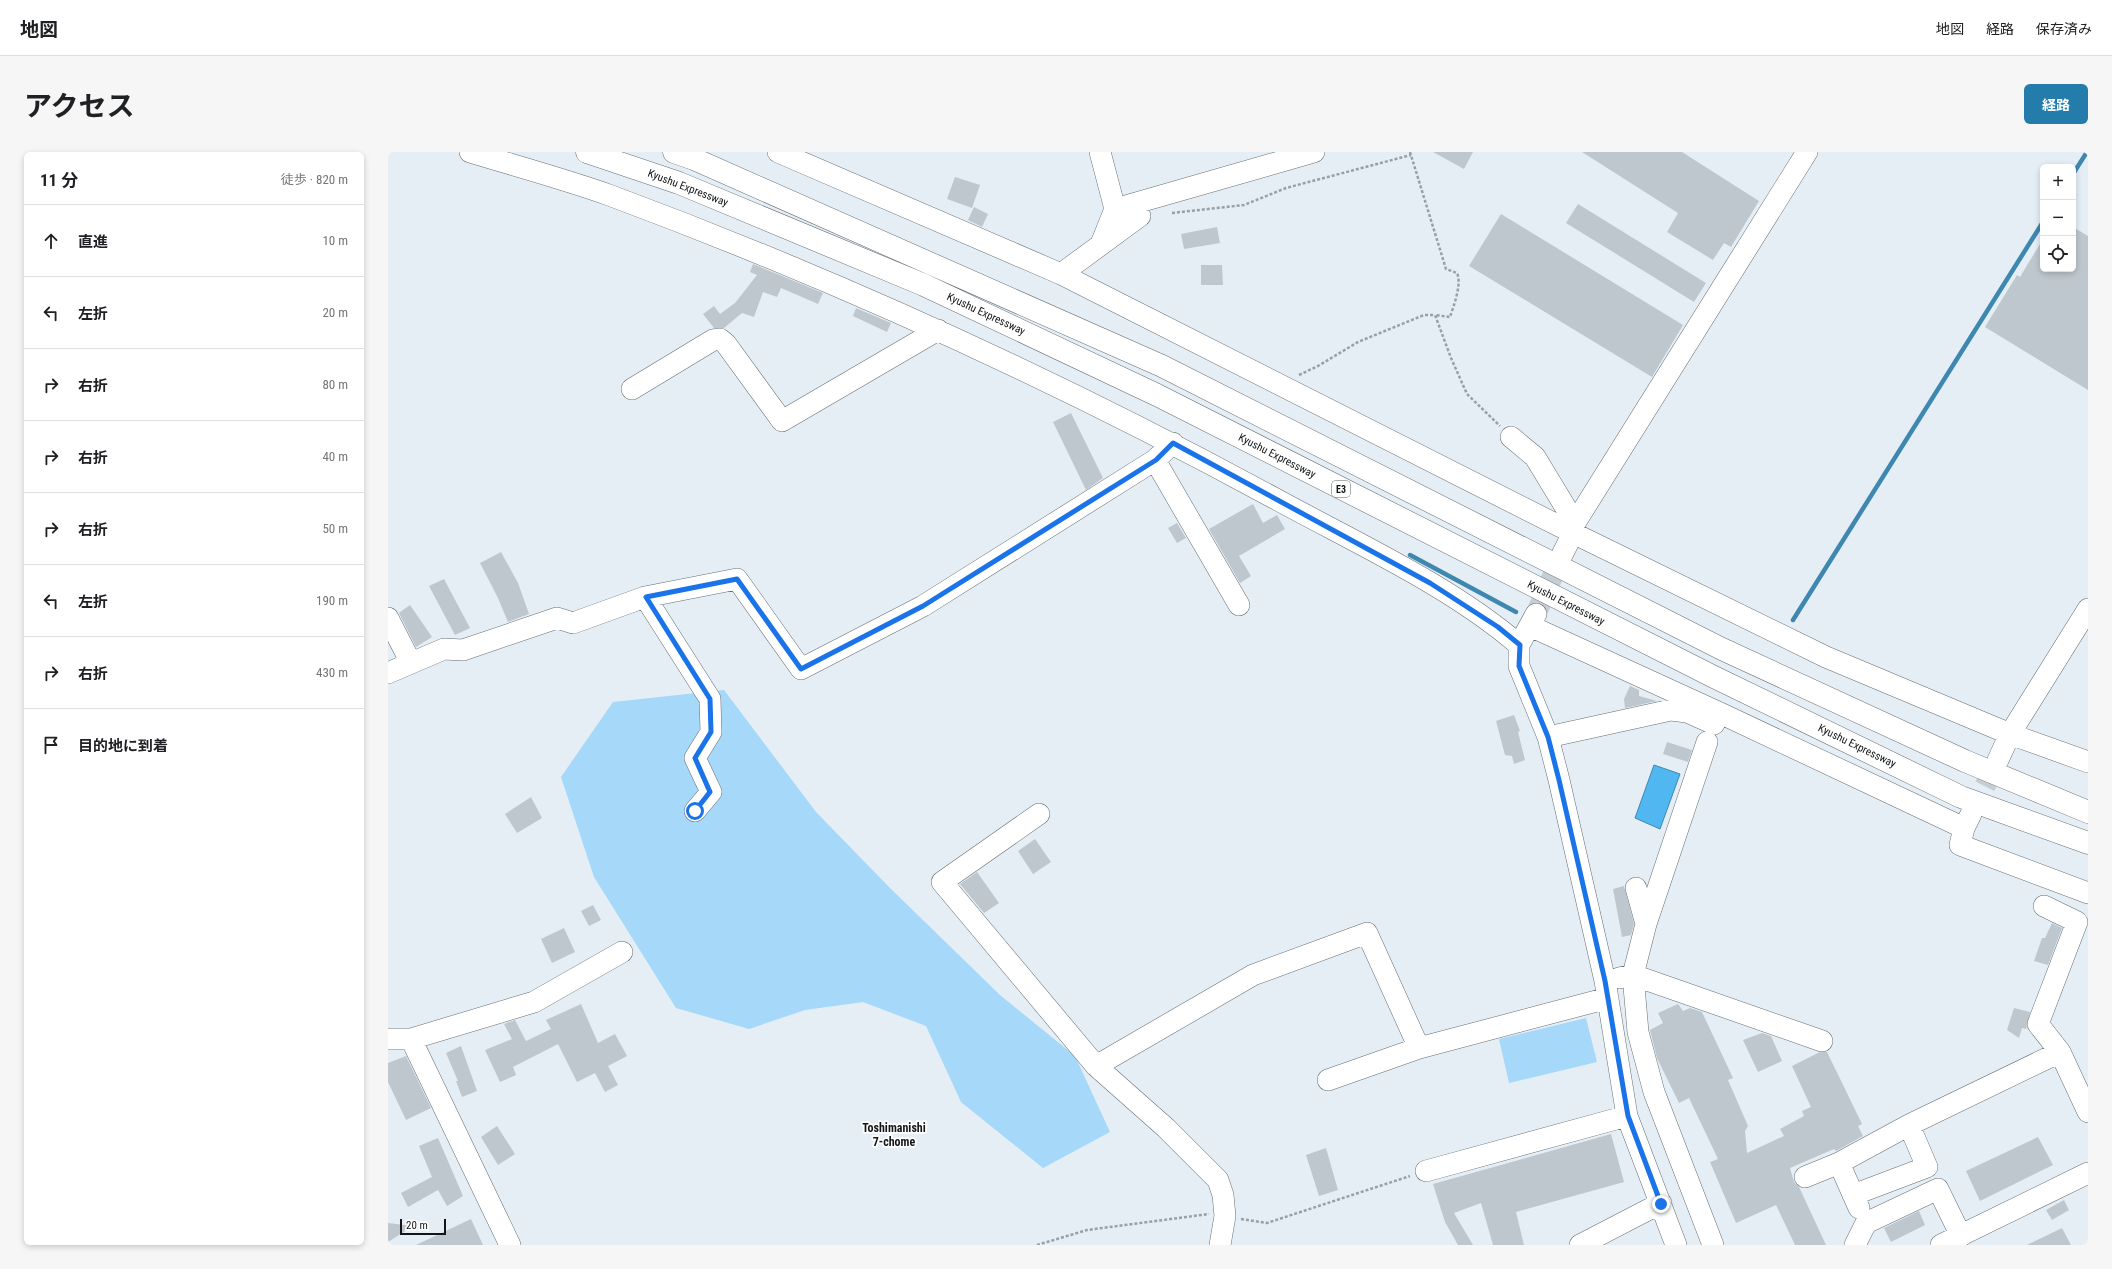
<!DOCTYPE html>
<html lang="ja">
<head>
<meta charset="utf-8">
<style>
	body { margin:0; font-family:"Roboto Condensed","Noto Sans JP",sans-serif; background:#f6f6f6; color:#202124 }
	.controls { position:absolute; right:12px; top:12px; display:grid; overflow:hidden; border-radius:6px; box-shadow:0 2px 6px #0003 }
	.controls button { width:36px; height:36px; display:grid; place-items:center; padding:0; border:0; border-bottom:1px solid #e0e0e0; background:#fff; color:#202124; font:20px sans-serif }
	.scale { position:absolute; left:12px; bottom:10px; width:46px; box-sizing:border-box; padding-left:4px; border:2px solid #121618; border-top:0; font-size:11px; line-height:14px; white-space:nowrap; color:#121618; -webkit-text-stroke:3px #fff; paint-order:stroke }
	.stop { position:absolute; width:12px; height:12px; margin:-9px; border:3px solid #1a73e8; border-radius:50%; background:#fff }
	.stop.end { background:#1a73e8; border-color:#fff; box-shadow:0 1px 4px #0008 }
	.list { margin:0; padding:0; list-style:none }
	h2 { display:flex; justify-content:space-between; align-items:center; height:52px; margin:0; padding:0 16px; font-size:17px }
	h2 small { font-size:13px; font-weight:400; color:#757577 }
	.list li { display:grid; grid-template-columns:26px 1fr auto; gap:12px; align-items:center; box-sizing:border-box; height:72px; padding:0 16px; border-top:1px solid #e0e0e0 }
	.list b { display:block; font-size:15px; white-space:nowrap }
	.list em { font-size:13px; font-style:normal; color:#757577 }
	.icon { flex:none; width:22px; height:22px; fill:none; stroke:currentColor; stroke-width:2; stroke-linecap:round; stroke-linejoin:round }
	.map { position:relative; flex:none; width:1700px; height:1093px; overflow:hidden; border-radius:6px }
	header { display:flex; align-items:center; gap:24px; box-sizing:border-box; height:56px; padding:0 20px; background:#fff; border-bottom:1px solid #e0e0e0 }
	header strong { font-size:19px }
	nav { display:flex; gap:22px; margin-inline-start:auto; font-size:14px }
	.intro { display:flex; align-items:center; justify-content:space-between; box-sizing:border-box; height:96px; padding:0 24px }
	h1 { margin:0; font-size:28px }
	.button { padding:10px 18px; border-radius:6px; background:#237caa; color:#fff; font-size:14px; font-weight:700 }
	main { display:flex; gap:24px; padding:0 24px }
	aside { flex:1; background:#fff; border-radius:6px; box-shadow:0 2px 6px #0003 }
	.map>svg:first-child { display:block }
	.green { fill:#a5d8f9 }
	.water { fill:#51b7f1; stroke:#3e87b0 }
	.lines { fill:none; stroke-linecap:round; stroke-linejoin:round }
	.stream { stroke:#3e87b0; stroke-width:4.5 }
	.building { fill:#bec7cd }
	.minor-tunnel { stroke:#c5ced4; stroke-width:21; stroke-dasharray:21 10; stroke-linecap:butt }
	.minor-casing { stroke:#666f74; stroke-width:22 }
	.highway-casing { stroke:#666f74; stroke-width:23 }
	.path { stroke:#99a0a5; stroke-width:2.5; stroke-dasharray:3 2; stroke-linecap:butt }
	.minor { stroke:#fff; stroke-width:21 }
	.highway { stroke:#fff; stroke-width:22 }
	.route { stroke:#1a73e8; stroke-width:5 }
	.labels { text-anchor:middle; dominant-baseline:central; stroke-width:3.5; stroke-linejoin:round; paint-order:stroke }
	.shield { fill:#fff; stroke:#595c5d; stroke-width:1 }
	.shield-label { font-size:10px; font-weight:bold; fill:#121618 }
	.street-label { font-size:11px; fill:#121618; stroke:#fff }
	.neighbourhood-label { font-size:12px; font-weight:bold; fill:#121618; stroke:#fff }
</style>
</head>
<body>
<header>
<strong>地図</strong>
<nav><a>地図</a><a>経路</a><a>保存済み</a></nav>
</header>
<div class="intro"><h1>アクセス</h1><a class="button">経路</a></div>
<main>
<aside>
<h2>11 分<small>徒歩 · 820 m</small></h2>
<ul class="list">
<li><svg class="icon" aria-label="ahead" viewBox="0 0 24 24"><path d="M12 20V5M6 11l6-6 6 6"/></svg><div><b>直進</b></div><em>10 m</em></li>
<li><svg class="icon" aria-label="left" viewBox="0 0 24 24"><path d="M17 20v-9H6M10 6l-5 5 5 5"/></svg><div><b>左折</b></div><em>20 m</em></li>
<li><svg class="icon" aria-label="right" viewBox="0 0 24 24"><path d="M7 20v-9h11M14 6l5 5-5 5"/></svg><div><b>右折</b></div><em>80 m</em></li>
<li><svg class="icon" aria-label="right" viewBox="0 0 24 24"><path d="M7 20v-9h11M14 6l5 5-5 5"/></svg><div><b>右折</b></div><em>40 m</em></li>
<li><svg class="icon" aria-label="right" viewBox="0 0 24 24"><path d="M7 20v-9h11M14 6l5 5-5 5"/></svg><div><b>右折</b></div><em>50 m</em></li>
<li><svg class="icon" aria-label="left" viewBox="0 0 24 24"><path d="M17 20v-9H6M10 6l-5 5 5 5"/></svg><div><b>左折</b></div><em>190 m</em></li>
<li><svg class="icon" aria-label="right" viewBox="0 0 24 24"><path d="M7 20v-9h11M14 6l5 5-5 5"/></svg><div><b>右折</b></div><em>430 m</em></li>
<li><svg class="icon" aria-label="arrive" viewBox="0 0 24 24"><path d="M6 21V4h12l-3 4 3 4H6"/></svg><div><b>目的地に到着</b></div></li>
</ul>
</aside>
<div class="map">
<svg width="1700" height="1093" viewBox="0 0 1700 1093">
	<rect width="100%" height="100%" fill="#e5eef5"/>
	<!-- green -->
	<path class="green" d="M336 538 428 660 502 736 612 843 687 904 722 980 655 1016 573 950 538 874 475 850 417 858 361 877 288 856 206 725 173 625 225 550Z
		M1198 866 1209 910 1121 931 1111 887Z"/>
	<!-- water -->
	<path class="water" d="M1266 613 1292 622 1272 677 1247 666Z"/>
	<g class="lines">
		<!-- stream -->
		<path class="stream" d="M1685 22 1699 0
			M1022 403 1128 460
			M1405 468 1655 70"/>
	</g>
	<!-- building -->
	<path class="building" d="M1045 0H1085L1076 17Z
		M1194 0H1294L1371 49 1343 95 1336 91 1325 108 1279 80 1290 61Z
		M567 25 592 33 584 56 559 47Z
		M1190 52 1318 131 1306 150 1178 71Z
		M586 55 600 62 594 75 580 68Z
		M1113 62 1295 173 1264 225 1081 114Z
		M829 75 832 91 796 97 793 82Z
		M1685 75 1700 84V238L1597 175 1629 123 1632 125 1655 87V117H1685Z
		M365 112 435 141 430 152 393 136 389 145 375 140 366 165 354 161 336 176H326L315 162 326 154 332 162 347 151 369 123 362 120Z
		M813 113H834L835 133H813Z
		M468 156 503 171 499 180 465 164Z
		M683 261 715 326 698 338 665 270Z
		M865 352 875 371 889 363 897 377 851 404 863 424 852 431 821 377Z
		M789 371 798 386 789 391 780 376Z
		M113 400 130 431 141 462 120 470 110 446 92 411Z
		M56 427 82 476 67 483 41 434Z
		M22 453 44 485 28 495 11 461Z
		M1242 534 1251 538V544L1269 549 1237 556 1236 547Z
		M1126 563 1132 579 1130 580 1137 608 1126 612 1124 604 1117 603 1108 569Z
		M1279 590 1304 598 1300 610 1275 602Z
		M143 645 154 666 129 681 117 662Z
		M647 687 663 710 645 722 630 699Z
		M589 720 611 751 596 761 572 732Z
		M1236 734 1246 772 1243 783 1234 785 1225 737Z
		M205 753 213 768 201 774 193 759Z
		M1664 771 1674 776 1660 813 1646 809 1654 786H1657Z
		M176 776 187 800 164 811 153 787Z
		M193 852 210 891 227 882 239 904 220 914 230 933 217 940 207 921 189 930 170 892 125 915 128 923 112 930 97 898 124 887 116 872 127 868 138 889 163 877 158 868Z
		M1290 852 1295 859 1302 856 1314 860 1345 926 1340 928 1360 974 1357 979 1359 1001 1396 984 1392 977 1416 964 1414 959 1423 955 1404 914 1432 900H1439L1474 972 1470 974 1475 984 1448 999 1446 997 1402 1016 1406 1030 1411 1035 1438 1093H1407L1388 1053 1348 1071 1322 1010 1330 1007 1301 946 1291 951 1269 906 1262 878 1275 871 1270 861Z
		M1626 856 1642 860 1638 877 1634 876 1631 886 1619 878Z
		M1374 881 1383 884 1394 909 1370 920 1355 888Z
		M73 894 89 939 74 945 68 929H70L58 901Z
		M18 904 43 956 18 968 0 930V911Z
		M109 974 127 1002 110 1013 93 985Z
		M1223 982 1236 1030 1128 1060 1136 1093H1105L1093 1051 1066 1061 1085 1093H1070L1057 1070 1045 1032Z
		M1650 985 1665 1013 1592 1049 1578 1019Z
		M50 986 75 1044 59 1054 50 1038 20 1055 13 1041 44 1025 31 994Z
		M938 996 950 1038 931 1044 918 1003Z
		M1676 1048 1681 1058 1664 1068 1658 1058Z
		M1531 1059 1537 1073 1503 1090 1496 1076Z
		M83 1067 95 1093H28Z
		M0 1071 25 1074 0 1090Z
		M1674 1076 1683 1093H1639Z"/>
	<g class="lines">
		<!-- minor-tunnel -->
		<path class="minor-tunnel" d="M1148 462 1174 403
			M1583 662 1610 608"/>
		<!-- minor casing -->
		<g class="minor-casing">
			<path id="minor" d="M82 0C128 14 176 27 221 43 450 128 672 230 886 346 966 390 1063 434 1131 493
				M390 0 673 122 1185 381 1438 505 1622 582 1700 610
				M712 0 727 57
				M713 92 727 57 926 0
				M673 122 752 64
				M244 237 325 188 332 187 338 192 394 269 550 178
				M1123 285 1147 305 1187 371
				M767 308 851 453
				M1180 378 1187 371 1419 0
				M1174 403 1185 381
				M257 445 349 427 413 517 535 454 767 308 785 291
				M1148 462 1131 493V514L1160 585 1171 628 1217 829 1239 964 1288 1093
				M0 466 23 511
				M1142 474 1332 561 1326 572 1299 560 1283 558 1160 585
				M0 521 56 497 75 498 169 466 185 471 257 445 322 547 323 580 307 606 323 640 307 659
				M1332 561 1576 676
				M1610 608 1622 582 1700 457
				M651 662 554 730 708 914 778 976 830 1028 835 1043 837 1064 832 1093
				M1583 662 1576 676 1572 693 1700 741
				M1656 754 1689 770 1650 872 1672 900 1700 960
				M1258 772 1319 590
				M1231 826 1245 823 1258 772 1248 736
				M0 887H23L122 1093
				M23 887 146 850 234 800
				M708 914 865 823 979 781 1031 896
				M940 928 1031 896 1220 846
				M1521 973 1672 900
				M1451 1011 1521 973 1539 1015 1465 1043
				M1038 1019 1239 964
				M1417 1025 1451 1011 1471 1056
				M1192 1093 1273 1051
				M1325 1093 1266 940 1250 880 1245 823 1434 889
				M1467 1093 1478 1071 1550 1037 1573 1084
				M1553 1093 1700 1021"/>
		</g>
		<!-- highway casing -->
		<g class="highway-casing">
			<path id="highway" d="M199 0 291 31 536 133 769 243 1326 525 1573 645 1700 691
				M286 0 306 7 774 214 1334 497 1577 609 1700 660"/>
		</g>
		<!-- path -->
		<path class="path" d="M1022 0 1058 117 1069 121C1074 132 1066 153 1062 165L1047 163 1063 206 1079 242 1112 274
			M784 61 856 53 898 36 1023 3
			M911 223 930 214 970 190 1036 163H1047
			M853 1067 879 1071 1022 1024
			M649 1093 699 1078 821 1062"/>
		<!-- minor -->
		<use href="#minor" class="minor"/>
		<!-- highway -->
		<use href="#highway" class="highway"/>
	</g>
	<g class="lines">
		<!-- route -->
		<path class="route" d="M307 659 322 640 307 606 323 580 322 547 258 445 349 427 413 517 535 454 768 308 785 291 1042 431 1110 475 1132 493 1131 514 1160 585 1171 628 1217 829 1240 964 1273 1052"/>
	</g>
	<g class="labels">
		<!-- shield labels -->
		<rect class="shield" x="944" y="329" width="18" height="16" rx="3"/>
		<g class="shield-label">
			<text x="953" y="337">E3</text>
		</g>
		<!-- street labels -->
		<g class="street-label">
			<text transform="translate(300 36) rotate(21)">Kyushu Expressway</text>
			<text transform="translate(598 162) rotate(25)">Kyushu Expressway</text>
			<text transform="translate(889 304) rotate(27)">Kyushu Expressway</text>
			<text transform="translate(1178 451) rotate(27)">Kyushu Expressway</text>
			<text transform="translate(1469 594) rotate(26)">Kyushu Expressway</text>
		</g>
		<!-- neighbourhood labels -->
		<g class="neighbourhood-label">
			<text x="506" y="976">Toshimanishi<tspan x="506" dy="14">7-chome</tspan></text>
		</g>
	</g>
</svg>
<div class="controls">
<button>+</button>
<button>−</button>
<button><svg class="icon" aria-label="locate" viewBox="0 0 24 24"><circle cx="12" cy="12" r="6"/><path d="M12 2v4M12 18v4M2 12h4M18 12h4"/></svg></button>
</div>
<div class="scale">20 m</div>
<div class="stop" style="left:307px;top:659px"></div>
<div class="stop end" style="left:1273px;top:1052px"></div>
</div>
</main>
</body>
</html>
